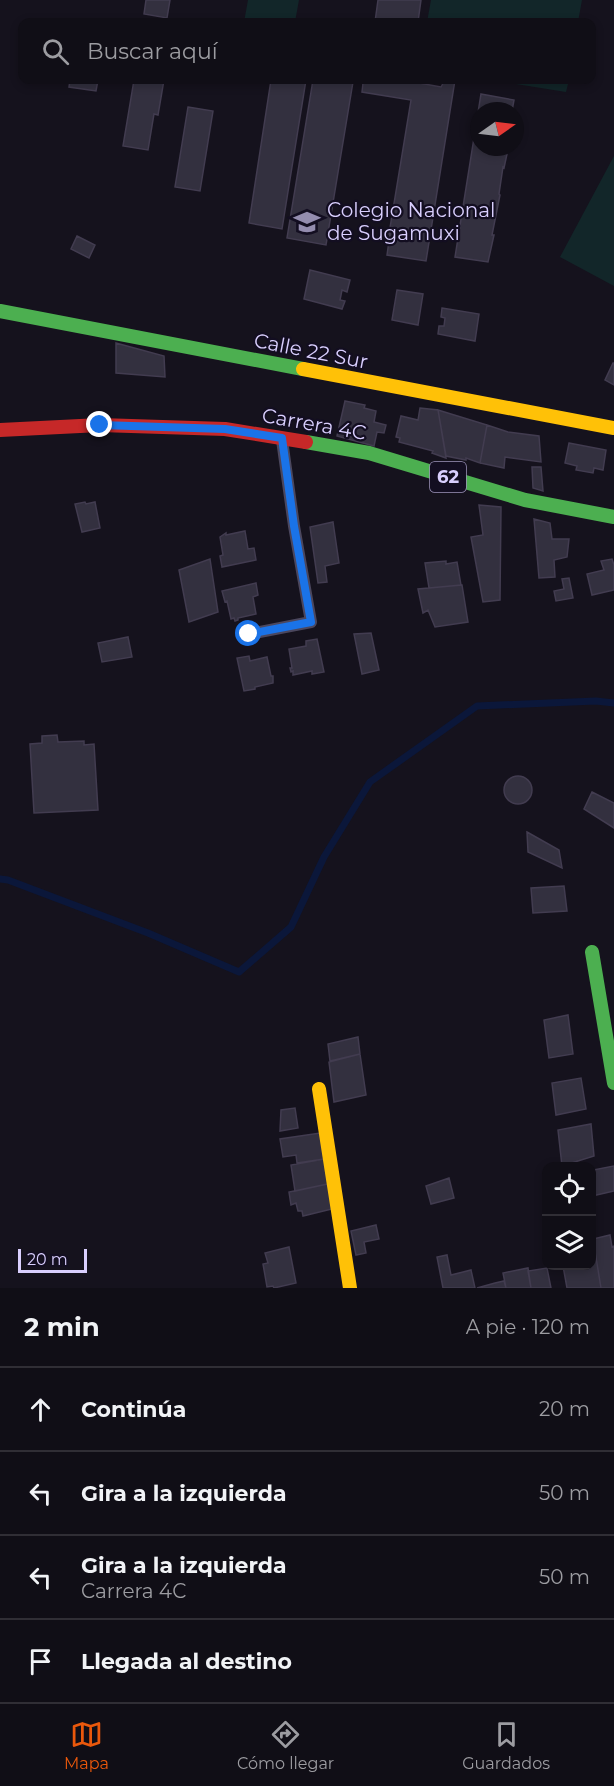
<!DOCTYPE html>
<html lang="es">
<head>
<meta charset="utf-8">
<style>
	body { margin:0; font-family:Montserrat,sans-serif; background:#19171f; color:#f1f3f6 }
	.controls { position:absolute; right:18px; bottom:18px; display:grid; overflow:hidden; border-radius:12px; box-shadow:0 3px 9px #0003 }
	.controls button { width:54px; height:54px; display:grid; place-items:center; padding:0; border:0; border-bottom:2px solid #302e35; background:#100e16; color:#f1f3f6; font:30px sans-serif }
	.compass { position:absolute; left:470px; top:102px; width:54px; height:54px; border-radius:50%; background:#100e16; box-shadow:0 3px 9px #0003; rotate:76deg }
	.scale { position:absolute; left:18px; bottom:15px; width:69px; box-sizing:border-box; padding-left:6px; border:3px solid #d9cffe; border-top:0; font-size:16px; line-height:21px; white-space:nowrap; color:#d9cffe; -webkit-text-stroke:4px #130e21; paint-order:stroke }
	.stop { position:absolute; width:18px; height:18px; margin:-14px; border:4px solid #1a73e8; border-radius:50%; background:#fff }
	.stop.end { background:#1a73e8; border-color:#fff; box-shadow:0 2px 6px #0008 }
	.list { margin:0; padding:0; list-style:none }
	h2 { display:flex; justify-content:space-between; align-items:center; height:78px; margin:0; padding:0 24px; font-size:26px }
	h2 small { font-size:20px; font-weight:400; color:#9c9ca1 }
	.list li { display:grid; grid-template-columns:39px 1fr auto; gap:18px; align-items:center; box-sizing:border-box; height:84px; padding:0 24px; border-top:2px solid #302e35 }
	.list b { display:block; font-size:22px; white-space:nowrap }
	.list p { margin:0; font-size:20px; white-space:nowrap; color:#9c9ca1 }
	.list em { font-size:20px; font-style:normal; color:#9c9ca1 }
	.icon { flex:none; width:33px; height:33px; fill:none; stroke:currentColor; stroke-width:2; stroke-linecap:round; stroke-linejoin:round }
	.map { position:relative; flex:none; width:614px; height:1288px; overflow:hidden }
	.search { position:absolute; background:#100e16; box-shadow:0 3px 9px #0003; left:18px; right:18px; top:18px; height:66px; display:flex; align-items:center; gap:15px; box-sizing:border-box; padding:0 21px; border-radius:12px; color:#9c9ca1; font-size:22px }
	.sheet { height:414px; background:#100e16 }
	nav { display:flex; justify-content:space-around; align-items:center; box-sizing:border-box; height:84px; border-top:2px solid #302e35; background:#100e16; font-size:16px; color:#9c9ca1 }
	nav a { display:grid; justify-items:center; gap:3px }
	nav .on { color:#ea580c }
	.map>svg:first-child { display:block }
	.green { fill:#122629 }
	.lines { fill:none; stroke-linecap:round; stroke-linejoin:round }
	.stream { stroke:#0b173a; stroke-width:7 }
	.building { fill:#33303f; stroke:#423c50; stroke-width:1.5 }
	.lane { stroke:#4b475e; stroke-width:12 }
	.fast { stroke:#4caf50; stroke-width:14 }
	.slow { stroke:#ffc107; stroke-width:14 }
	.jam { stroke:#c62828; stroke-width:14 }
	.route { stroke:#1a73e8; stroke-width:8 }
	.labels { text-anchor:middle; dominant-baseline:central; stroke-width:4.5; stroke-linejoin:round; paint-order:stroke }
	.shield { fill:#130e21; stroke:#9e95bc; stroke-width:1.5 }
	.shield-label { font-size:18px; font-weight:bold; fill:#d9cffe }
	.poi-label { font-size:20px; fill:#d9cffe; stroke:#130e21; text-anchor:start }
	.street-label { font-size:20px; fill:#d9cffe; stroke:#130e21 }
</style>
</head>
<body>
<div class="map">
<svg width="614" height="1288" viewBox="0 0 614 1288">
	<rect width="100%" height="100%" fill="#15121d"/>
	<!-- green -->
	<path class="green" d="M248 0H299L295 22H244Z
		M431 0H582L578 22H427Z
		M490 80H569L566 92Z
		M614 156V286L560 257Z"/>
	<g class="lines">
		<!-- stream -->
		<path class="stream" d="M0 879 8 880 148 933 239 972 291 927 324 857 370 782 477 706 596 701 614 703"/>
	</g>
	<!-- building -->
	<path class="building" d="M146 0H170L167 18 144 14Z
		M378 0H421L418 22H375Z
		M70 80H98L96 91 69 87Z
		M134 80H164L158 115 154 114 148 150 123 146Z
		M271 80H306L282 229 249 223Z
		M313 80H409L408 81 441 87 445 80H455L426 261 387 255 390 234H389L411 100 362 92 363 83 353 82 326 245 287 238Z
		M481 94 514 100 512 111H479V147H507L505 154H507L504 168 503 167 499 194 500 195 492 235H494L488 262 455 257Z
		M188 107 213 111 200 191 175 187Z
		M77 236 95 245 89 258 71 249Z
		M310 270 350 280 347 292 342 290 340 300 345 301 342 309 304 299Z
		M397 290 423 294 418 325 392 320Z
		M442 308 479 314 475 341 438 334 439 326H444L445 318 441 317Z
		M116 343 164 356 165 377 116 373Z
		M613 363H614V385L605 380Z
		M345 401 365 405 364 408 376 411 374 422 386 425 384 433 377 432 374 446 337 436Z
		M420 408 438 410 446 458 432 453 433 451 399 442 400 438 396 437 401 416 418 420Z
		M438 410 487 425 480 463 466 458V460L446 456Z
		M487 425 508 432 539 436 541 462 505 457 504 468 480 463Z
		M569 443 606 450 603 470 594 468 593 473 576 470 577 466 565 463Z
		M532 467H541L543 491 533 488Z
		M85 502 86 504 95 502 100 528 82 532 75 504Z
		M479 505 501 507 500 600 483 602 471 537 483 535Z
		M534 519 550 523 552 539H569L567 557 554 560 555 577 539 578Z
		M333 522 339 563 325 566 327 582 318 583 310 527Z
		M245 531 248 549 254 548 256 560 222 567 220 556 223 555 220 537 226 533V535Z
		M210 559 218 612 189 622 179 570Z
		M612 559 614 565V590L592 595 587 574 604 570 601 561Z
		M446 561V564L457 562 461 585 429 588 425 563Z
		M569 578 573 598 556 601 554 591 564 589 562 579Z
		M256 583 258 595 253 597 256 614 238 618V620L235 621 234 618 231 619 227 601 225 602 222 591Z
		M462 585 468 622 435 627 428 610 423 613 418 589Z
		M371 633 379 670 362 674 354 634Z
		M128 637 132 657 102 662 98 643Z
		M317 639 324 672 312 674V671L293 675V671L291 672 290 668H292L289 649 306 646V641Z
		M249 656 250 661 267 657 271 676H273V683L255 687V689L244 691 237 658Z
		M57 735 58 742 84 741V745L94 744 98 810 34 813 30 744 42 743V736Z
		M504 790a14 14 0 1 1 28 0a14 14 0 1 1-28 0Z
		M592 792 614 803V828L584 809Z
		M527 832 559 850 562 868 528 852Z
		M564 886 567 911 533 913 531 888Z
		M568 1015 573 1054 549 1058 544 1020Z
		M358 1037 360 1054 330 1061 328 1044Z
		M360 1054 366 1095 334 1102 329 1062Z
		M581 1078 586 1109 556 1115 552 1083Z
		M295 1108 298 1128 280 1131 281 1110Z
		M591 1124 594 1156 562 1166 558 1130Z
		M320 1133 324 1159 297 1163 296 1155 283 1157 280 1139Z
		M324 1159 328 1184 295 1191 291 1165Z
		M614 1166V1191L592 1196V1177L594 1176 593 1170Z
		M449 1178 454 1198 431 1204 426 1186Z
		M328 1184 332 1209 303 1216 302 1211H298L296 1203 291 1205 289 1192Z
		M376 1225 379 1239 364 1242 366 1253 356 1255 351 1231Z
		M592 1233 601 1288H567L563 1266H592Z
		M610 1235 612 1247 614 1246V1288H601L593 1239Z
		M289 1247 296 1283 274 1288 273 1286 267 1287 263 1264 268 1263 265 1253Z
		M447 1255 451 1275 471 1270 475 1288H443L437 1257Z
		M528 1268 531 1288H506L503 1273Z
		M547 1268 551 1288H531L528 1271Z
		M504 1281 506 1288H477L495 1283Z"/>
	<g class="lines">
		<!-- lane -->
		<path class="lane" d="M249 634 311 622 294 526 282 440"/>
		<!-- fast -->
		<path class="fast" d="M0 311 303 369
			M306 442 369 453 525 500 614 517
			M592 952 614 1083"/>
		<!-- slow -->
		<path class="slow" d="M303 369 614 428
			M319 1089 350 1288"/>
		<!-- jam -->
		<path class="jam" d="M0 430 100 425 225 429 306 442"/>
	</g>
	<g class="lines">
		<!-- route -->
		<path class="route" d="M100 425 225 429 282 438 294 526 311 622 249 634"/>
	</g>
	<!-- icons -->
	<defs>
		<g id="school-bare" transform="scale(2.07)"><path d="M0-5L7-2L0 1L-7-2ZM-4 1L0 2.5L4 1V4Q0 6-4 4Z" fill="#948daf" stroke="#130e21" stroke-width="2.5" paint-order="stroke"/></g>
	</defs>
	<g fill-rule="evenodd">
		<use href="#school-bare" x="307" y="222"/>
	</g>
	<g class="labels">
		<!-- shield labels -->
		<rect class="shield" x="430" y="462" width="36" height="30" rx="4.5"/>
		<g class="shield-label">
			<text x="448" y="477">62</text>
		</g>
		<!-- poi labels -->
		<g class="poi-label">
			<text x="327" y="210">Colegio Nacional<tspan x="327" dy="23">de Sugamuxi</tspan></text>
		</g>
		<!-- street labels -->
		<g class="street-label">
			<text transform="translate(311 351) rotate(11)">Calle 22 Sur</text>
			<text transform="translate(314 424) rotate(10)">Carrera 4C</text>
		</g>
	</g>
</svg>
<div class="controls">
<button><svg class="icon" aria-label="locate" viewBox="0 0 24 24"><circle cx="12" cy="12" r="6"/><path d="M12 2v4M12 18v4M2 12h4M18 12h4"/></svg></button>
<button><svg class="icon" aria-label="layers" viewBox="0 0 24 24"><path d="M12 4l9 5-9 5-9-5zM3 14l9 5 9-5"/></svg></button>
</div>
<svg class="compass" viewBox="-18 -18 36 36"><path d="M0-13l5 13h-10z" fill="#e53935"/><path d="M0 13l5-13h-10z" fill="#9c9ca1"/></svg>
<div class="scale">20 m</div>
<div class="stop" style="left:249px;top:634px"></div>
<div class="stop end" style="left:100px;top:425px"></div>
<div class="search"><svg class="icon" aria-label="search" viewBox="0 0 24 24"><circle cx="10" cy="10" r="6"/><path d="M15 15l6 6"/></svg>Buscar aquí</div>
</div>
<section class="sheet">
<h2>2 min<small>A pie · 120 m</small></h2>
<ul class="list">
<li><svg class="icon" aria-label="ahead" viewBox="0 0 24 24"><path d="M12 20V5M6 11l6-6 6 6"/></svg><div><b>Continúa</b></div><em>20 m</em></li>
<li><svg class="icon" aria-label="left" viewBox="0 0 24 24"><path d="M17 20v-9H6M10 6l-5 5 5 5"/></svg><div><b>Gira a la izquierda</b></div><em>50 m</em></li>
<li><svg class="icon" aria-label="left" viewBox="0 0 24 24"><path d="M17 20v-9H6M10 6l-5 5 5 5"/></svg><div><b>Gira a la izquierda</b><p>Carrera 4C</p></div><em>50 m</em></li>
<li><svg class="icon" aria-label="arrive" viewBox="0 0 24 24"><path d="M6 21V4h12l-3 4 3 4H6"/></svg><div><b>Llegada al destino</b></div></li>
</ul>
</section>
<nav>
<a class="on"><svg class="icon" aria-label="map" viewBox="0 0 24 24"><path d="M3 6l6-2 6 2 6-2v14l-6 2-6-2-6 2zM9 4v14M15 6v14"/></svg>Mapa</a>
<a><svg class="icon" aria-label="directions" viewBox="0 0 24 24"><path d="M12 3l9 9-9 9-9-9zM9 14v-3h6M13 9l2 2-2 2"/></svg>Cómo llegar</a>
<a><svg class="icon" aria-label="saved" viewBox="0 0 24 24"><path d="M7 4h10v16l-5-4-5 4z"/></svg>Guardados</a>
</nav>
</body>
</html>
